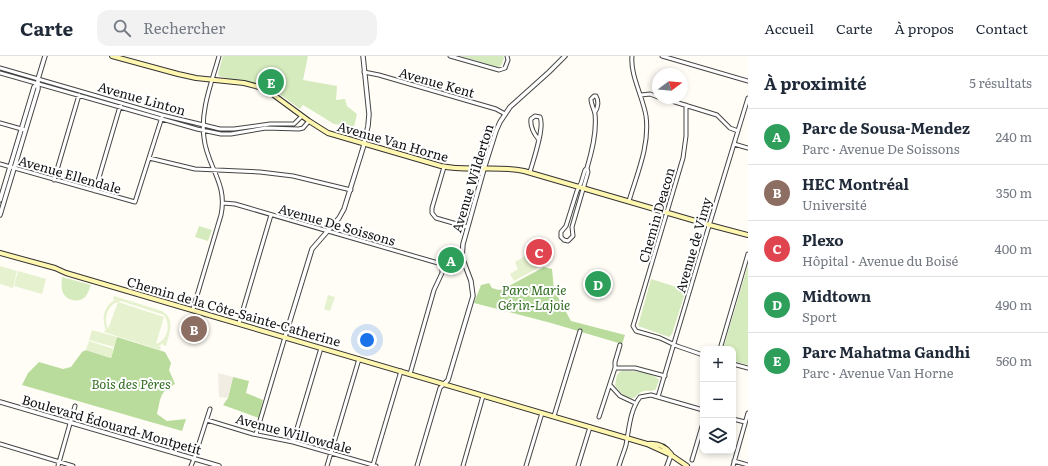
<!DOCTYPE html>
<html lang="fr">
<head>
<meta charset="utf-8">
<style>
	body { margin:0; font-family:Literata,serif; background:#f2f2f3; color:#1f2937 }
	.controls { position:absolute; right:12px; bottom:12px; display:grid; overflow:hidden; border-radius:8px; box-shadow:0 2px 6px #0003 }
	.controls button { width:36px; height:36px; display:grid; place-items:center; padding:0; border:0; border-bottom:1px solid #e0e1e3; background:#fff; color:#1f2937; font:20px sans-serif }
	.compass { position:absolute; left:652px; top:12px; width:36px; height:36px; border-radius:50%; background:#fff; box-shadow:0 2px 6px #0003; rotate:74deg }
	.you { position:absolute; left:367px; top:284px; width:14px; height:14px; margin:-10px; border:3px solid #fff; border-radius:50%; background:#1a73e8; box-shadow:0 0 0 6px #1a73e833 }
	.badge { display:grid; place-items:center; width:26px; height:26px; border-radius:50%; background:#c4262e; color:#fff; font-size:13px; font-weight:700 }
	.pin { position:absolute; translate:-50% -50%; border:2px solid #fff; box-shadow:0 1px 4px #0006 }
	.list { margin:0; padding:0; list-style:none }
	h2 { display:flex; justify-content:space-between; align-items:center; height:52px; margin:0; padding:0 16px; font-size:17px }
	h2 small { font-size:13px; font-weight:400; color:#747a83 }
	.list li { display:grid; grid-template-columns:26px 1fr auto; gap:12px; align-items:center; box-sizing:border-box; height:56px; padding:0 16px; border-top:1px solid #e0e1e3 }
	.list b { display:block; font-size:15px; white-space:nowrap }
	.list p { margin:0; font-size:13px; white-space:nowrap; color:#747a83 }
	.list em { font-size:13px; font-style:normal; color:#747a83 }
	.icon { flex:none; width:22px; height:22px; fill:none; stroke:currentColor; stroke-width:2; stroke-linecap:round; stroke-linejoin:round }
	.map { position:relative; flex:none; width:748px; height:410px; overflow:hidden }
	header { display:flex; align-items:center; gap:24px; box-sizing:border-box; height:56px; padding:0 20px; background:#fff; border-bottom:1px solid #e0e1e3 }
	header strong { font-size:19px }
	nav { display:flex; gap:22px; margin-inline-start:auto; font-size:14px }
	.search { width:280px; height:36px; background:#f2f2f3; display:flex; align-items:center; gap:10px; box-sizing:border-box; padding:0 14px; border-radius:12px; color:#747a83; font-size:15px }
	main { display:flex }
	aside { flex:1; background:#fff }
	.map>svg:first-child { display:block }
	.green { fill:#d5ebbd }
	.forest { fill:#b9dc9c }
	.pitch { fill:#e6f2cf; fill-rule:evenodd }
	.plaza { fill:#f1ede2 }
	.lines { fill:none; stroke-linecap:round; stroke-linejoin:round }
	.minor-casing { stroke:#444; stroke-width:5 }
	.tertiary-casing { stroke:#444; stroke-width:5.5 }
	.secondary-casing { stroke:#333; stroke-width:6 }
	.minor { stroke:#fff; stroke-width:3 }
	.tertiary { stroke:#fff; stroke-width:3.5 }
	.secondary { stroke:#fff6b0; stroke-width:4 }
	.labels { text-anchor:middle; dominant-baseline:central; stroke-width:4; stroke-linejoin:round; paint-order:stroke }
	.street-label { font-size:13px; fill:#111; stroke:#fff }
	.park-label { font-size:13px; font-style:italic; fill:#2f6b1f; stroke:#fff }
</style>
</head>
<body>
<header>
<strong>Carte</strong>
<div class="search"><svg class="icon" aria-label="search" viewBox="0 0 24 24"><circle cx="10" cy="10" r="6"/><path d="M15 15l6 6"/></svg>Rechercher</div>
<nav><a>Accueil</a><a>Carte</a><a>À propos</a><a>Contact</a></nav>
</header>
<main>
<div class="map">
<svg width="748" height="410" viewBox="0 0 748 410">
	<rect width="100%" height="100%" fill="#fffdf5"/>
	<!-- green -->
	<path class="green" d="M223 0H308L303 24 337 30 336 44 345 43 347 50 357 58 354 71 334 68 303 49 300 53 274 34 219 20 218 18Z
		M461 0H503L504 2 501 10 497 11Z
		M199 170 212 174 208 185 195 181Z
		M457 192 459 203 462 211 447 215 446 210 442 205Z
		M748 209V309L733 305V293H723Z
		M62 221 91 229C89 233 88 238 85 241 78 248 64 244 62 234 61 229 62 225 62 221Z
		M651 223 686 234 672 278 669 281 638 270Z
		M621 315C631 314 653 316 659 324L656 333C652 336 649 334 644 335 639 336 637 340 633 342 626 344 618 334 615 329L617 319Z"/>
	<!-- forest -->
	<path class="forest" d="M544 211 552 213 554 234 571 265 625 279 622 288 551 267 474 247 481 229 489 227 492 232 499 234 505 232Z
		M117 281 165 296 171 307 169 314 175 328C159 336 161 342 157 358L167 365 186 363 182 375 22 329 28 317 39 306 63 313 71 311 82 296 86 294 111 302Z
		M233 321 249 325 246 337 263 344 259 362 223 349 228 342Z"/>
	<!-- pitch -->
	<path class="pitch" d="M529 198 533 205 541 201 545 208 514 225 510 218 518 213 515 206Z
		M0 210 17 215 13 232 0 228Z
		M18 215 46 223 42 238 14 230Z
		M328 239 335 241 330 255 324 253Z
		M114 240 162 255C176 263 169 278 166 290L163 289 164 287 159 290 161 291 160 294 104 276 105 274H106C101 263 104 249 115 244L113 243ZM121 245 164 259C171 269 168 284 156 288L164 261 118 246 108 273C103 262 108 247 121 245Z
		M92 274 117 281 114 291 89 284Z
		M89 285 114 293 111 302 86 294Z"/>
	<!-- plaza -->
	<path class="plaza" d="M218 317 233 321 228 342 219 341Z"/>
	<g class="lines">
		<!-- minor casing -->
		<g class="minor-casing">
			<path id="minor" d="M450 0 499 14 505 12 508 4 507 0
				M662 0 748 25
				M0 12 162 59 220 73H234L270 68H294L302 60
				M364 16 379 19 496 53 505 58
				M0 17 197 73 221 78H231L266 72 299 73 303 72 309 65
				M641 39 650 38 658 41
				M662 42 717 59 730 72 738 75
				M686 49V80L683 102 633 270 636 275 660 282 677 290 703 299
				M0 67 25 74
				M734 88 748 92
				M149 102 195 113 260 116 293 120 351 134
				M0 108 135 146 162 61
				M444 111 432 152V157L436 162 467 171
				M587 112 585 114 581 127 577 135 566 170 561 176V181L564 184 568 185 573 180 572 171 588 116 587 112C592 95 597 76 595 58 594 53 591 48 591 43L594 40H596C599 45 598 52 595 56
				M530 116C533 105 545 71 540 61L535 60 531 63C530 70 534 78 539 84
				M54 124 79 39
				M95 135 121 47
				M629 145C637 118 650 89 646 60 643 41 630 19 632 0
				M223 147 235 148 438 207 442 210V217L434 234 410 318
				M193 253 221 159C228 127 207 111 204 82 200 54 212 26 219 0
				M239 267 271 159
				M720 293 748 198
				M733 308 748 312
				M615 312H635L665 320
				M610 329 620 340 635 347
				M658 341 708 173 748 42
				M554 360 580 275
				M599 361 615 312V306L620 289
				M733 363 745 366
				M207 364 253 378 293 386 376 410
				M256 378 285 281
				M293 386 321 292
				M0 388 73 410
				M692 404 703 367
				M734 405 748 409
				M373 409 401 315
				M58 410 75 350
				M191 410 194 403 210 353
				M327 410 359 303
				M417 410 440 332 444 328
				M463 410 483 340
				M526 410 542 357
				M578 410 590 371
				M619 410C621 403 624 396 626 389 629 373 630 354 640 341L651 339 703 354
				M733 410 748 357"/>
		</g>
		<!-- tertiary casing -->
		<g class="tertiary-casing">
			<path id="tertiary" d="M0 144 34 31 38 27
				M0 159 38 33V23L45 0
				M285 281 312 193 339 162 344 153 363 92 368 70 369 58 363 0
				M444 328 448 324 473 240 471 225 462 201 463 188 484 113 496 75 500 66 510 51 549 16 565 0
				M0 346 219 410
				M667 410 671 399"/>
		</g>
		<!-- secondary casing -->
		<g class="secondary-casing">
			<path id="secondary" d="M112 0 178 18 196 22 244 27 259 31 271 37 309 65 328 77 441 110C469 116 496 109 524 115L706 168 748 179
				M0 197 55 212 66 217 647 388 671 399 687 410
				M648 388C658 387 665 390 671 398"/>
		</g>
		<!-- minor -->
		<use href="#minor" class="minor"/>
		<!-- tertiary -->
		<use href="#tertiary" class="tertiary"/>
		<!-- secondary -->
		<use href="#secondary" class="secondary"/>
	</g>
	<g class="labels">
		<!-- street labels -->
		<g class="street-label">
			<text transform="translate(437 26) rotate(16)">Avenue Kent</text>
			<text transform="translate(142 42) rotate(16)">Avenue Linton</text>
			<text transform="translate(393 85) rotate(16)">Avenue Van Horne</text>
			<text transform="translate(70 118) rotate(16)">Avenue Ellendale</text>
			<text transform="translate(472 122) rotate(-73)">Avenue Wilderton</text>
			<text transform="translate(656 159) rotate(-74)">Chemin Deacon</text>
			<text transform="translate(337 168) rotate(16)">Avenue De Soissons</text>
			<text transform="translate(693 189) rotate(-74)">Avenue de Vimy</text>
			<text transform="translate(234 255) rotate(16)">Chemin de la Côte-Sainte-Catherine</text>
			<text transform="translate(112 368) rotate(16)">Boulevard Édouard-Montpetit</text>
			<text transform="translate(294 377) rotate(15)">Avenue Willowdale</text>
		</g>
		<!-- park labels -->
		<g class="park-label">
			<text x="534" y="233">Parc Marie<tspan x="534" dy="15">Gérin-Lajoie</tspan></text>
			<text x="131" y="327">Bois des Pères</text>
		</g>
	</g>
</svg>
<div class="controls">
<button>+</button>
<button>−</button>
<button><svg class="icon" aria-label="layers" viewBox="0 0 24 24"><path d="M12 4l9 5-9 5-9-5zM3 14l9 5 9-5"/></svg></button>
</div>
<svg class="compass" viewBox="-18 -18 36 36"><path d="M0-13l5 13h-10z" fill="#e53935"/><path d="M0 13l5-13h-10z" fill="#747a83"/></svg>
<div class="you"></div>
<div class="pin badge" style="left:451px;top:204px;background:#2e9e5b">A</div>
<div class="pin badge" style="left:194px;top:273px;background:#8d6e63">B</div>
<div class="pin badge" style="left:539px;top:196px;background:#e0444e">C</div>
<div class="pin badge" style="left:598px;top:228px;background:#2e9e5b">D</div>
<div class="pin badge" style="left:271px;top:26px;background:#2e9e5b">E</div>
</div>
<aside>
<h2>À proximité<small>5 résultats</small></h2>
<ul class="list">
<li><span class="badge" style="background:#2e9e5b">A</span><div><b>Parc de Sousa-Mendez</b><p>Parc · Avenue De Soissons</p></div><em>240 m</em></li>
<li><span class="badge" style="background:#8d6e63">B</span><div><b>HEC Montréal</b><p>Université</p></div><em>350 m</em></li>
<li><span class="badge" style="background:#e0444e">C</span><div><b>Plexo</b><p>Hôpital · Avenue du Boisé</p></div><em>400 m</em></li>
<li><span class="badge" style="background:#2e9e5b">D</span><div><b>Midtown</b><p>Sport</p></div><em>490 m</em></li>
<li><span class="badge" style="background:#2e9e5b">E</span><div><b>Parc Mahatma Gandhi</b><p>Parc · Avenue Van Horne</p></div><em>560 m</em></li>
</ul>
</aside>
</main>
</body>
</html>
